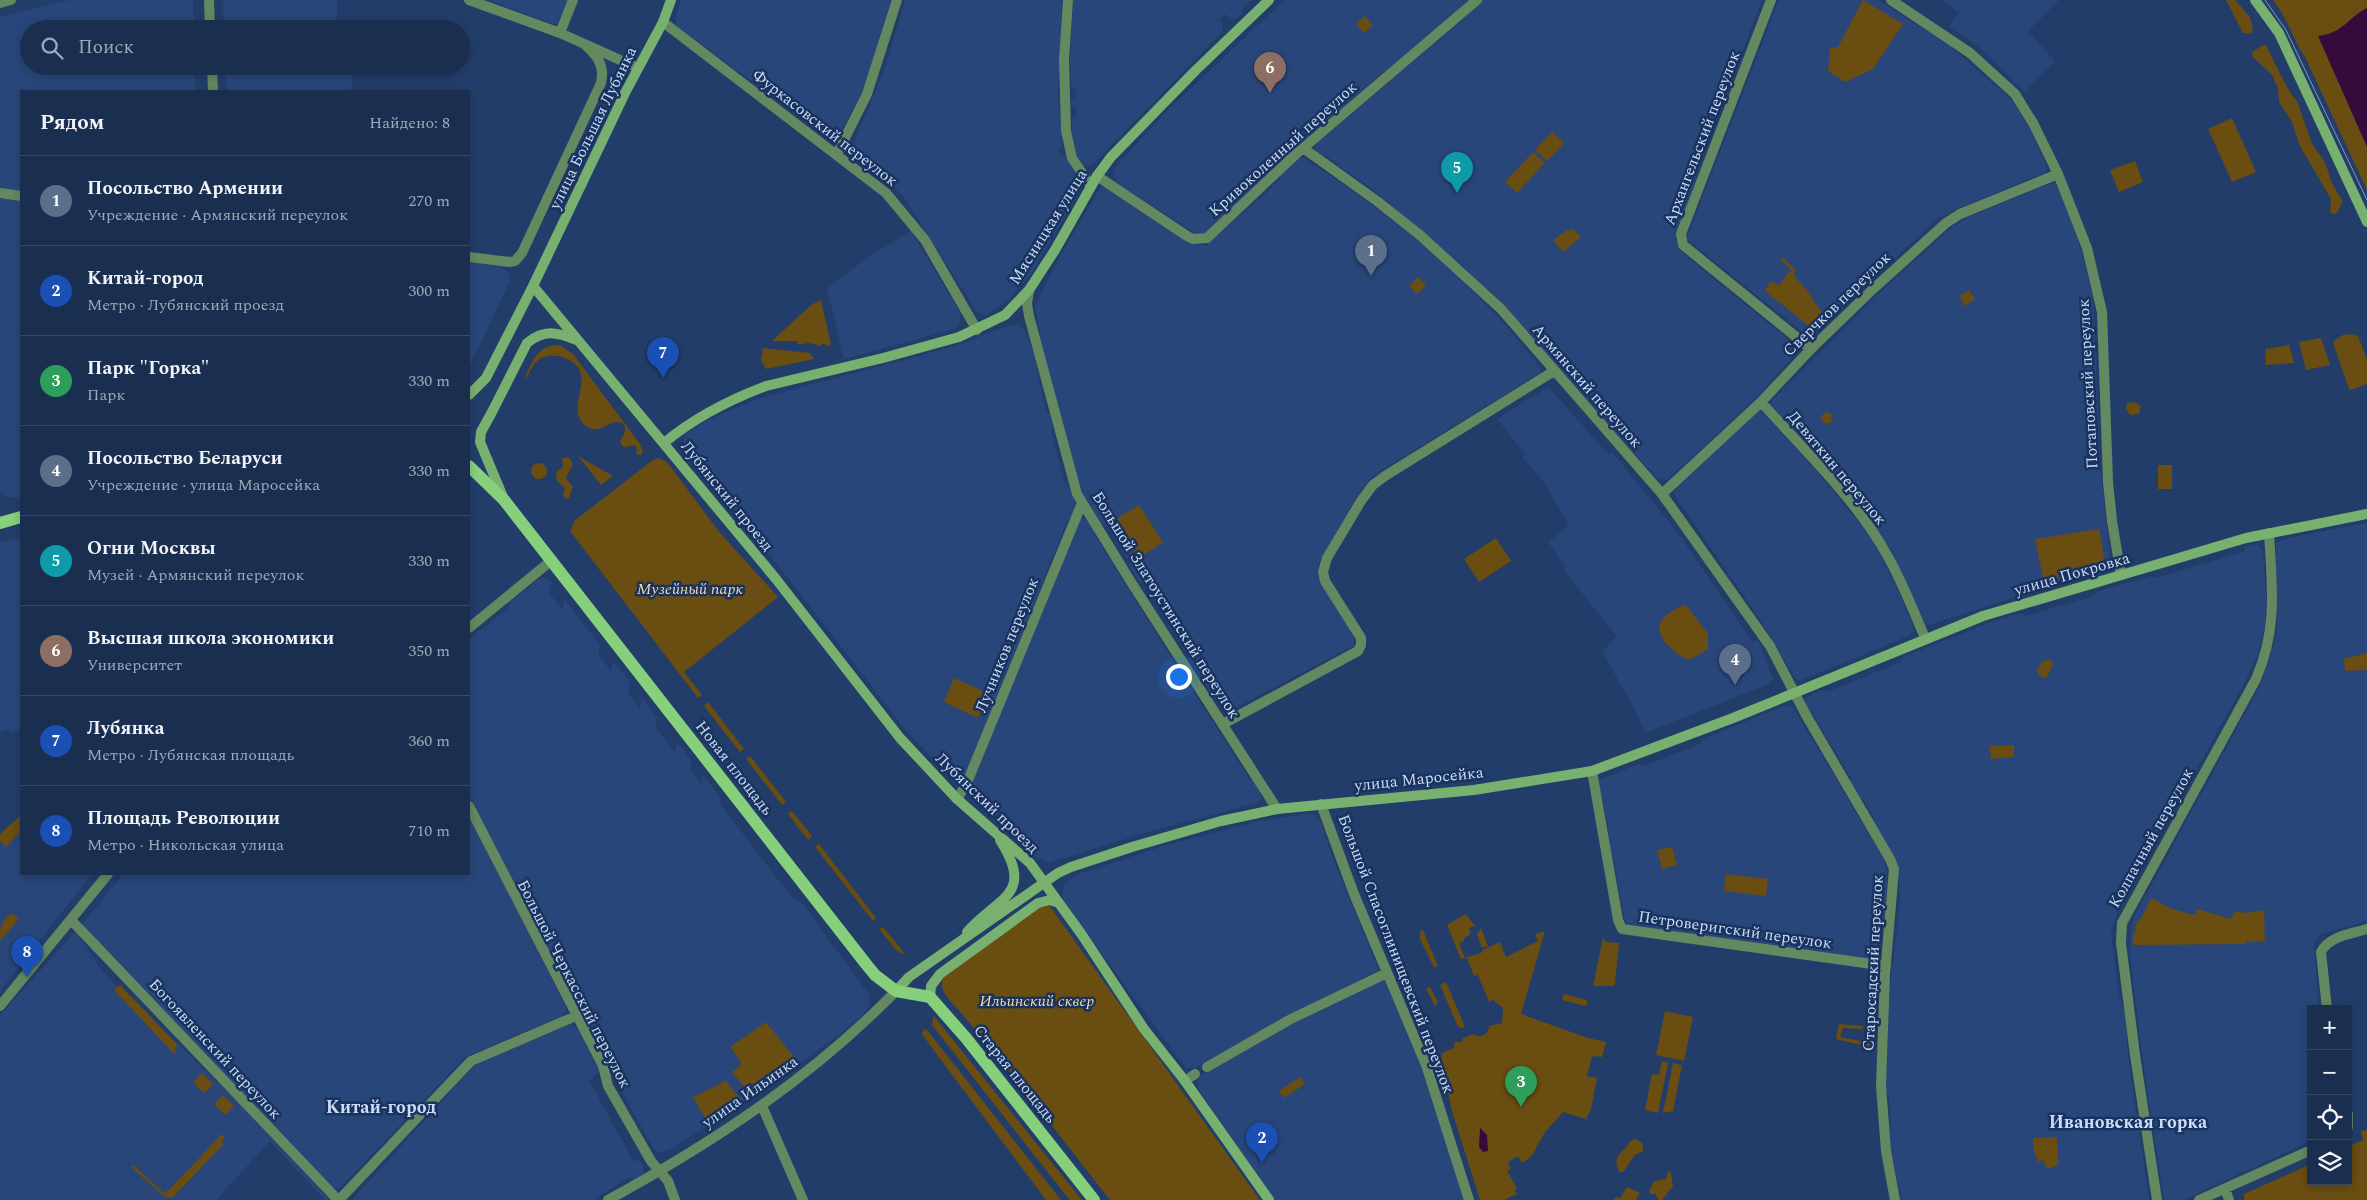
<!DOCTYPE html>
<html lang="ru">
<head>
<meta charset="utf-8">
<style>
	body { margin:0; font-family:Spectral,serif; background:#273a5a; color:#f1f3f6 }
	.controls { position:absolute; right:15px; bottom:15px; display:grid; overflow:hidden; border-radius:0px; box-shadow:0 2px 8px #0003 }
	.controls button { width:45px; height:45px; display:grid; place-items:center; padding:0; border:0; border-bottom:1px solid #384a67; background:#1a2e50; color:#f1f3f6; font:25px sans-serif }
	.you { position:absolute; left:1178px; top:676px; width:18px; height:18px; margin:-12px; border:4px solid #fff; border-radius:50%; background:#1a73e8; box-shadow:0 0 0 8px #1a73e833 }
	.badge { display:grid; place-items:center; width:32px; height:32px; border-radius:50%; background:#e6ad36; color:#fff; font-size:16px; font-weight:700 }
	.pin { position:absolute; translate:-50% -41px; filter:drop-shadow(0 1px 2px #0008) }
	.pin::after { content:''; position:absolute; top:26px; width:18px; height:15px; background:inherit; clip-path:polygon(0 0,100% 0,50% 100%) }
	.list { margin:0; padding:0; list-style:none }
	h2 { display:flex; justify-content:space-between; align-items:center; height:65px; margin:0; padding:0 20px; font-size:21px }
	h2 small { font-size:16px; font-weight:400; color:#9fa8b7 }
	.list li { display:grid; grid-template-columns:32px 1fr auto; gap:15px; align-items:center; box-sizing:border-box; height:90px; padding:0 20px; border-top:1px solid #384a67 }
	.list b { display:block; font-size:19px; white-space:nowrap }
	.list p { margin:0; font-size:16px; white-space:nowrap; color:#9fa8b7 }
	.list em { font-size:16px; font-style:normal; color:#9fa8b7 }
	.icon { flex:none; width:28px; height:28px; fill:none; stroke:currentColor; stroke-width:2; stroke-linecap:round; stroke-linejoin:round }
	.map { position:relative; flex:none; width:2367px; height:1200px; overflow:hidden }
	.search { position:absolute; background:#1a2e50; box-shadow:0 2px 8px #0003; left:20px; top:20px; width:450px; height:55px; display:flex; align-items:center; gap:12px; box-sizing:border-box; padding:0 18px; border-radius:28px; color:#9fa8b7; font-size:19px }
	.panel { position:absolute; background:#1a2e50; box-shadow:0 2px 8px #0003; left:20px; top:90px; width:450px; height:785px; border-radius:0px }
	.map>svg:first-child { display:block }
	.built { fill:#29467a }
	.green { fill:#694d11 }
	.water { fill:#350b3c }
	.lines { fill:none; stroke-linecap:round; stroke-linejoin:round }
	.pedestrian { stroke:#64885f; stroke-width:10 }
	.minor { stroke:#64885f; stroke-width:10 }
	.tertiary { stroke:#64885f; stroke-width:10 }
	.secondary { stroke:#78b070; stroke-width:10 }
	.primary { stroke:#86d07c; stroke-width:12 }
	.tram { stroke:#8297ba; stroke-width:1 }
	.labels { text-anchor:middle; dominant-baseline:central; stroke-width:5; stroke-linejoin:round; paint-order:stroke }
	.street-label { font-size:16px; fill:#cbdcf8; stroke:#19325e }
	.park-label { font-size:16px; font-style:italic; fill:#f7d9a4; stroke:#19325e }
	.neighbourhood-label { font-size:18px; font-weight:bold; fill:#cbdcf8; stroke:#19325e }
</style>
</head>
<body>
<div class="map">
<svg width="2367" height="1200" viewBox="0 0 2367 1200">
	<rect width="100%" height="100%" fill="#233d6a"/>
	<!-- built -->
	<path class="built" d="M70 0H193L194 29H29V66H195V91H21V193L0 190V17Z
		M223 0H337V22L359 27V29H224Z
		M489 0H569L556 25Z
		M681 0H891L872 66 862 91 840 134 834 138 824 134 678 27 675 19Z
		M905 0H1062L1058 92 1062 147 1059 149 1060 155 1065 156 1082 181V187L1031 274 1009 299 985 316 977 312 904 197 858 152 854 145 855 140 884 71Z
		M1073 0H1251L1243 8 1241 14 1237 18 1232 19 1225 14 1219 20 1223 25 1222 32 1094 163 1088 167 1082 164 1076 153 1072 133V118L1077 115V108L1073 107 1071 103 1072 99 1076 97V91L1071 86 1070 60Z
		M1284 0H1471L1349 101 1205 233 1196 234 1116 182 1113 174 1115 168 1165 113Z
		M1482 0H1762L1716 119 1675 239 1680 251 1797 347 1798 351 1758 396 1667 480 1657 478 1492 293 1487 288H1482L1468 276V271L1380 195 1326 156H1321L1315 149 1316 143 1322 137 1326 136 1466 17V14Z
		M1779 0H1878L1886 5 1950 46 2012 100 2029 128 2047 167 2046 172 1957 209 1937 219 1810 338 1689 241 1687 237Z
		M1943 0H2059L2028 31 2055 61 2025 92 1979 47 1949 26 1959 13Z
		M226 66H354L351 91H227Z
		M1300 156 1352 190 1415 238 1442 261 1502 321 1540 367 1541 372 1382 470 1369 481 1357 496 1323 555 1317 571 1322 584 1353 634 1354 645 1228 712 1223 710 1215 700 1144 583 1139 582 1130 568V563L1107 526 1102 525 1082 491 1077 479 1040 337 1035 305 1061 254 1101 187 1107 188 1188 242 1205 246 1264 195 1281 177 1282 172Z
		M2051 183 2057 185 2078 240 2093 298 2100 462 2111 567 1928 625 1923 622 1891 550 1855 501 1769 403 1877 295 1953 226 1971 216Z
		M0 198 21 201V497L15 498 7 497 0 493Z
		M911 231 958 309 960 315 959 325 954 329 844 359 827 288 870 256Z
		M469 262 500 267 508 271 510 281 469 367Z
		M1017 324 1025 330 1034 354 1046 412 1050 414 1053 428 1051 431 1064 481 1068 484 1076 505 1071 518 1067 521 965 777 958 783 908 733 684 444 683 439 686 434 710 419 757 399 952 347 1010 325Z
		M1548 387 1609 455 1612 452 1675 529 1753 642 1758 640 1773 679 1769 684 1645 733 1634 708 1602 651 1617 637 1578 588 1563 568 1565 566 1548 542 1569 526 1545 483 1522 457 1525 454 1497 419Z
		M1758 411 1763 413 1819 474 1870 536 1898 590 1914 628 1913 633 1906 637 1800 681 1794 677 1763 624 1674 494 1676 489Z
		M1083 518 1088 519 1095 529 1094 534 1164 646 1250 780 1254 781 1262 798 1260 801 1256 803 1154 830 1048 863 1036 857 971 795 969 788 1080 520Z
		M2367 523V921L2321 934 2314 942 2319 1009H2311V1141L2183 1200H2164L2145 1077 2130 955 2131 926 2136 913 2258 690 2267 668 2277 631 2276 543 2288 538Z
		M21 537V730L10 733 9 729 0 732V543Z
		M2256 544 2263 550 2266 599 2265 626 2257 656 2245 682 2119 910 2112 927 2111 935 2119 997 2125 1011 2128 1056 2149 1200H1902L1891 1151 1888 1130 1891 1125 1889 1095 1886 1093 1889 1013 1887 1008V992L1890 988 1901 895 1899 890V870L1874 823V817L1863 799 1858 797 1850 784 1851 778 1814 716 1810 715 1805 704V699L1813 694 1822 690 1827 692 1901 662 1903 657 1991 622 2021 613 2026 616 2094 596 2096 592 2151 576 2156 578 2243 552 2246 546Z
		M545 577 552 583 549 593 562 609 565 600 600 645 598 655 611 671 613 661 630 682 628 693 640 708 641 697 657 717 655 727 675 752 677 742 692 761 690 770 701 784 703 775 720 797 721 805 793 899 802 903 870 996 869 1006 862 1016 832 1040 743 1104 670 1149 659 1153 653 1148 584 1022 517 894 469 795V640L508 608 511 601 539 579Z
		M1784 706H1790L1794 709 1886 863 1887 888 1880 956 1877 960 1629 925 1624 918 1614 862 1611 859 1608 842 1610 838 1602 794 1599 791V780L1639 764 1644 766 1700 744 1702 739Z
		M1308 814 1315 815 1320 820 1332 856 1379 971 1290 1014 1195 1068H1186L1065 904 1062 895 1065 884 1076 875 1173 843 1260 821Z
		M21 815V874H92L0 991V834Z
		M469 816 566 1007V1012L562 1016 465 1057 340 1188H332L82 925 123 874H469Z
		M76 931 102 971 243 1107 330 1200H325L270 1141 216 1200H0V1015Z
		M1384 980 1424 1073 1465 1200H1272L1198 1088 1197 1080 1200 1076 1293 1024Z
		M571 1024 577 1028 598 1069V1073L589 1080 633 1161 639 1160 643 1165 644 1172 641 1176 634 1179 630 1177 593 1200H352L473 1067 484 1060Z"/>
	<!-- green -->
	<path class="green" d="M1863 0 1903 24 1873 69 1845 82 1828 71 1830 48 1838 47Z
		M2226 0H2235L2250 17 2253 29 2251 34 2243 33Z
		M2273 0H2367V190L2305 57C2292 38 2288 19 2273 0Z
		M1365 16 1373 26 1364 33 1356 24Z
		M2266 44C2270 54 2291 97 2297 101L2312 144 2325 162 2332 183 2343 202 2336 214 2330 213 2331 199 2300 146 2292 122 2279 102 2278 88 2272 75 2252 56 2253 51Z
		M2232 118 2256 172 2232 182 2208 129Z
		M1552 132 1564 143 1547 161 1535 150Z
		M1533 152 1545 163 1517 193 1505 182Z
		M2135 161 2143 182 2119 192 2110 170Z
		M1573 229 1581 237 1563 252 1553 240 1567 230Z
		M1782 257 1795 269 1794 276 1811 295 1812 299 1825 316 1809 326 1765 291 1771 281 1779 285 1791 270 1781 260Z
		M1418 277 1426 285 1417 294 1409 286Z
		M1969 290 1975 299 1965 306 1959 296Z
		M821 300 831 345 829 346 822 343 821 346 805 342V344H798V341H772L811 305Z
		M2352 334 2358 336 2367 359V384L2351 390 2349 389 2333 343 2335 340 2343 335Z
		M2321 338 2330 365 2306 370 2299 342Z
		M556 345 562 346 573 354 640 444 643 450 641 455 636 454 637 448 634 445 627 447 622 446 620 441C625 435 630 421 616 422 605 423 595 438 582 422 566 403 600 373 565 358 557 355 547 355 540 359 531 364 530 375 524 380 531 364 536 347 556 345Z
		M2289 345 2294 363 2266 365 2265 349Z
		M763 348 810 353 814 359 766 369 761 360Z
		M2135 402 2141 406 2139 414 2130 415 2126 409 2127 403Z
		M1821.5 418a5.5 5.5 0 1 1 11 0a5.5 5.5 0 1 1-11 0Z
		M578 456 613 476 601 485Z
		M568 457C578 466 568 470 566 478L573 487 569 498 566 500 563 495 565 488 557 481 556 472 563 467 562 458Z
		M659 458 667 462 720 533 778 597 684 672 702 695 698 698 570 531 574 521 653 460Z
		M531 471a8 8 0 1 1 16 0a8 8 0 1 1-16 0Z
		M2158 465H2172V489H2158Z
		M1139 505 1163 542 1138 559 1113 521Z
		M2099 529 2105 563 2044 582 2035 539Z
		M1496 538 1511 561 1479 582 1464 559Z
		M1686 605 1708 634V649L1689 660C1671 653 1646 629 1668 614 1675 609 1679 606 1686 605Z
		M2367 653V670L2346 671 2343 659Z
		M2051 659 2053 665 2046 679 2039 675 2037 669 2043 661Z
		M954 678 989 694 978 718 944 702Z
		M708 702 744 749 740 752 704 706Z
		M2014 745V757L1991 759 1990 746Z
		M750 756 786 802 782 805 746 759Z
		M792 811 812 836 808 840 788 814Z
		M21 815V831L6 847 0 841V834Z
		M819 844 876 918 873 921 815 847Z
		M1672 847 1677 865 1662 869 1657 850Z
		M1726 874 1768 879 1766 896 1724 891Z
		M2151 898 2172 909 2194 915 2198 909 2230 919 2236 911 2245 913 2264 910 2265 941 2246 942V944L2133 945V937L2138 919H2141Z
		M1049 905 1260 1200H1110C1061 1138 1014 1075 963 1015 955 1005 937 992 943 978L1040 906Z
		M11 913 19 919 0 941V929L3 925 1 924Z
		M1466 914 1475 926 1469 928 1471 934 1464 938V941L1459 943 1465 958 1483 952 1482 950 1500 942 1506 957 1538 941 1535 934 1545 931 1521 1014 1588 1038 1606 1042 1602 1057 1592 1056 1587 1076 1597 1078 1591 1109 1586 1119 1563 1112 1545 1132 1531 1157 1522 1163 1518 1156 1508 1162 1511 1169 1507 1171 1517 1188 1514 1190 1517 1194 1504 1200H1480L1451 1108 1441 1054 1455 1047 1454 1042H1463L1462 1039 1473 1034C1480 1039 1488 1035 1489 1026L1502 1023 1503 1008 1493 1000 1489 1002 1478 975 1474 976 1467 958 1461 959 1447 925Z
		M883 927 906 955 897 951 879 929Z
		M1481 928 1488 946 1482 948 1477 934Z
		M1423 930 1438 966 1434 967 1419 937 1421 936 1419 932Z
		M1603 938 1606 942 1619 943 1615 984 1612 986H1593Z
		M1446 982 1465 1027 1461 1028 1458 1027 1440 985Z
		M120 985 178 1045 174 1049 177 1052 174 1054 114 990Z
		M1430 987 1438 1002 1435 1006 1426 988Z
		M1564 994 1587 1000V1004L1585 1006 1562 1000Z
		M1665 1011 1693 1017 1684 1061 1656 1055Z
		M933 1015 1082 1200H1070L1064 1193 932 1025Z
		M766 1022 796 1060 749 1093 732 1072 742 1064 730 1047Z
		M1839 1024 1863 1026 1862 1029 1843 1028 1840 1037 1866 1042 1867 1026H1871L1870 1047 1836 1039Z
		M924 1029 927 1030 1061 1200H1046L935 1052 922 1034Z
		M1662 1061 1668 1063 1658 1113 1645 1110 1652 1074 1659 1075Z
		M1673 1063 1682 1065 1673 1111 1663 1113Z
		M202 1073 213 1084 204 1093 193 1082Z
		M1300 1077 1305 1084 1284 1098 1279 1091Z
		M726 1081 741 1100 703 1125 705 1118 693 1097Z
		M223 1095 234 1106 225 1115 214 1104Z
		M2367 1130V1200H2244V1194L2311 1164V1181H2348V1147L2363 1140 2361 1131Z
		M222 1134 225 1137 221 1142 224 1144 172 1198 165 1197 131 1167 133 1165 165 1194Z
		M2057 1137 2058 1165 2047 1169 2043 1160 2038 1162 2034 1150 2033 1138Z
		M1636 1139 1643 1144V1151L1635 1155 1623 1172H1619C1613 1158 1618 1156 1627 1146 1630 1141 1630 1140 1636 1139Z
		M1668 1171 1671 1173 1673 1186 1662 1200H1659L1655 1194H1650L1649 1191 1654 1181 1666 1179Z
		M1627 1187 1640 1193 1636 1200H1613L1617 1197 1620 1198Z"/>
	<!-- water -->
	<path class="water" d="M2367 8V147L2318 36C2344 33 2347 18 2367 8Z
		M1480 1128 1487 1135 1488 1151 1483 1152 1479 1147Z"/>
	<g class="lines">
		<!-- pedestrian -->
		<path class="pedestrian" d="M209 0 210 29
			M0 3 11 0
			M212 66 213 91
			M71 920 95 945
			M0 1006 108 874"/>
		<!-- minor -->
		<path class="minor" d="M469 0 560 33 638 68
			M1068 0 1064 60 1066 131 1072 158 1091 186
			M1771 0 1681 234 1683 245 1811 349
			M1891 0 1970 53 2015 94 2033 123 2058 174 2087 248 2102 312 2108 482 2112 521 2121 575
			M663 22 886 193 925 240 977 330
			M560 33 573 0
			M1303 148 1377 201 1421 236 1501 309 1662 494 1770 646 1806 715 1890 859 1894 869 1885 974 1881 1086 1886 1151 1895 1200
			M837 154 867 94 897 0
			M1097 176 1187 236 1193 239 1207 238 1295 155 1477 0
			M0 193 21 196
			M469 257 509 262 515 261 522 253 601 83C605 65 597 55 584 44
			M1029 290 1027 304 1029 316 1077 494 1131 582 1277 809
			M1761 402C1803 449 1856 499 1887 555 1902 581 1913 610 1925 638
			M1662 494 1761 402 1811 349 1872 290 1946 223 1960 214 2058 174
			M469 628 552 560
			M1223 724 1358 651 1361 645V638L1325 581 1323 572 1327 558 1361 501 1373 485 1385 476 1554 371
			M1592 771 1618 920 1622 929 1886 966
			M957 799 966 785 1082 503
			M1321 804 1354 894 1426 1065 1469 1200
			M469 806 603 1066 608 1086 651 1161 668 1181 675 1200
			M95 945 338 1200
			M2327 1009 2321 952C2329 936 2351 934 2367 929
			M1207 1067 1291 1019 1387 973
			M1185 1081 1195 1074
			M762 1106 803 1200
			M2348 1114V1127
			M2225 1189 2229 1200
			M339 1200 471 1061 576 1016
			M2157 1200 2135 1055 2121 943 2122 923 2256 679C2278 628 2272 587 2269 533
			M2199 1200 2311 1150"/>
		<!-- tertiary -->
		<path class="tertiary" d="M608 1200C714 1142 811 1078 896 991"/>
		<!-- secondary -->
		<path class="secondary" d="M2255 0 2279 33 2367 222
			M533 286 776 579 900 738 957 799 1030 863 1082 935 1144 1029 1185 1081 1269 1200
			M469 395 486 378 533 286 625 93 663 22 671 0
			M664 443C695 417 729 400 766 386L883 358 959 337 1005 315 1029 290 1055 250 1097 176 1111 157 1196 70 1269 0
			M503 497 480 442 481 432 492 412 527 343C544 329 557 332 576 340
			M967 932C997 897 1036 896 1000 840
			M896 991 909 977 1058 873 1071 867 1132 847 1221 821 1277 809 1474 790 1592 771 1733 718 1983 616 2246 538 2367 514
			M930 997 931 986 940 974 1038 903 1050 900 1059 903"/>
		<!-- primary -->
		<path class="primary" d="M469 466 504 500 866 964 875 975 896 991 930 997 966 1038 1094 1200
			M0 523 21 517"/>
		<!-- tram -->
		<path class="tram" d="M2265 0 2286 30 2367 200"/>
	</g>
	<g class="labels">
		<!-- street labels -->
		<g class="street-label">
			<text transform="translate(593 128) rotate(-64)">улица Большая Лубянка</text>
			<text transform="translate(825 128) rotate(38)">Фуркасовский переулок</text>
			<text transform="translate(1702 138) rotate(-69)">Архангельский переулок</text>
			<text transform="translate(1283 149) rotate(-42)">Кривоколенный переулок</text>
			<text transform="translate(1048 227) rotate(-58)">Мясницкая улица</text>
			<text transform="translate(1837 304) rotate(-44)">Сверчков переулок</text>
			<text transform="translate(2088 384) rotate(-93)">Потаповский переулок</text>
			<text transform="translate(1587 386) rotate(49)">Армянский переулок</text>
			<text transform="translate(1837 468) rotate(50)">Девяткин переулок</text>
			<text transform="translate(727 496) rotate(51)">Лубянский проезд</text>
			<text transform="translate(2072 574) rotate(-16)">улица Покровка</text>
			<text transform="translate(1166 605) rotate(58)">Большой Златоустинский переулок</text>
			<text transform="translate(1007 645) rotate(-68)">Лучников переулок</text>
			<text transform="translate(734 768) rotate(52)">Новая площадь</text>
			<text transform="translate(1419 779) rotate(-6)">улица Маросейка</text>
			<text transform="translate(987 803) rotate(44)">Лубянский проезд</text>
			<text transform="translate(2151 838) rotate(-61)">Колпачный переулок</text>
			<text transform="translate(1735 930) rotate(8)">Петроверигский переулок</text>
			<text transform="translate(1396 954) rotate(69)">Большой Спасоглинищевский переулок</text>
			<text transform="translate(1873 963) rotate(-87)">Старосадский переулок</text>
			<text transform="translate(574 984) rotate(63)">Большой Черкасский переулок</text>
			<text transform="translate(215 1049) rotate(47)">Богоявленский переулок</text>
			<text transform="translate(1015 1074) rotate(51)">Старая площадь</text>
			<text transform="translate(750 1092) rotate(-35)">улица Ильинка</text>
		</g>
		<!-- park labels -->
		<g class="park-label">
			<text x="690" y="589">Музейный парк</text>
			<text x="1037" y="1001">Ильинский сквер</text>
		</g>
		<!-- neighbourhood labels -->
		<g class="neighbourhood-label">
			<text x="381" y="1107">Китай-город</text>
			<text x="2128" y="1122">Ивановская горка</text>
		</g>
	</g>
</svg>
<div class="controls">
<button>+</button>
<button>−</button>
<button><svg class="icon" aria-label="locate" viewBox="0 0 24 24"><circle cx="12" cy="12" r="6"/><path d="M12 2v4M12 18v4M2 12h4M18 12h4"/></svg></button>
<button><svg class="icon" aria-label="layers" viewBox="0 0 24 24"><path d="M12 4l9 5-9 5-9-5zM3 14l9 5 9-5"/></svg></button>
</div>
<div class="you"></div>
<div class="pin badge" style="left:1371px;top:276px;background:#5c6f8a">1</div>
<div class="pin badge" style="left:1262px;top:1163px;background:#1a4fb4">2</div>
<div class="pin badge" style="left:1521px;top:1107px;background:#2e9e5b">3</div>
<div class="pin badge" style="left:1735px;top:685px;background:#5c6f8a">4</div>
<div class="pin badge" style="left:1457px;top:193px;background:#0f9aa8">5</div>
<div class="pin badge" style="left:1270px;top:93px;background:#8d6e63">6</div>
<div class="pin badge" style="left:663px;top:378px;background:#1a4fb4">7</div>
<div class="pin badge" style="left:27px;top:977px;background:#1a4fb4">8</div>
<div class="search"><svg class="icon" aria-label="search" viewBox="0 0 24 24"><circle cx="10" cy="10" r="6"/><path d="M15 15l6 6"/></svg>Поиск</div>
<section class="panel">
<h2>Рядом<small>Найдено: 8</small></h2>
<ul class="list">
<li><span class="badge" style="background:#5c6f8a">1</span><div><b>Посольство Армении</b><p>Учреждение · Армянский переулок</p></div><em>270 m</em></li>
<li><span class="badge" style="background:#1a4fb4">2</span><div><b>Китай-город</b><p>Метро · Лубянский проезд</p></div><em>300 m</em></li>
<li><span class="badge" style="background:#2e9e5b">3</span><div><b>Парк &quot;Горка&quot;</b><p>Парк</p></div><em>330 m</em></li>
<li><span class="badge" style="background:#5c6f8a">4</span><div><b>Посольство Беларуси</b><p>Учреждение · улица Маросейка</p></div><em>330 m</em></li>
<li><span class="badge" style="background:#0f9aa8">5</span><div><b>Огни Москвы</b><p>Музей · Армянский переулок</p></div><em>330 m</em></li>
<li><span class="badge" style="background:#8d6e63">6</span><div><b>Высшая школа экономики</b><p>Университет</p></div><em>350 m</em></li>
<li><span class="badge" style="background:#1a4fb4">7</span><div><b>Лубянка</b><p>Метро · Лубянская площадь</p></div><em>360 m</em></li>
<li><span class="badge" style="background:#1a4fb4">8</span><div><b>Площадь Революции</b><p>Метро · Никольская улица</p></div><em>710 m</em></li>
</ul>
</section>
</div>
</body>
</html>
